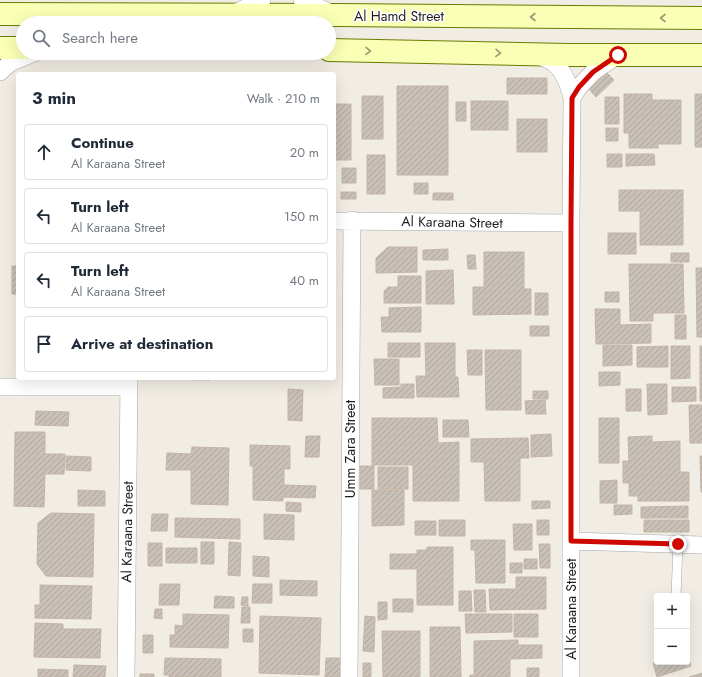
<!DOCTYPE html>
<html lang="en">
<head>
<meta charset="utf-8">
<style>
	body { margin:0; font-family:Jost,sans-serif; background:#f2f2f3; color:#1f2937 }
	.controls { position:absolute; right:12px; bottom:12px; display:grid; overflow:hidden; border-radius:4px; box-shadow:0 4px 16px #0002 }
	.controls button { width:36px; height:36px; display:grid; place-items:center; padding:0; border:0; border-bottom:1px solid #e0e1e3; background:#fff; color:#1f2937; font:20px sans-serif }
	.stop { position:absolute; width:12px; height:12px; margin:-9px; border:3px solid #ce0700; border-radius:50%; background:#fff }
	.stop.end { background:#ce0700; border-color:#fff; box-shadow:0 1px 4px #0008 }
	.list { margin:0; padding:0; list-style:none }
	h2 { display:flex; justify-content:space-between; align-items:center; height:52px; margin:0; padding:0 16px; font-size:17px }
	h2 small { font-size:13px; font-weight:400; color:#747a83 }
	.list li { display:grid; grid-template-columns:26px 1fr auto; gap:12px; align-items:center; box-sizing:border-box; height:56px; margin:0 8px 8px; padding:0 8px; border:1px solid #e0e1e3; border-radius:4px }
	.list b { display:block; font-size:15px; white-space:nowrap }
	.list p { margin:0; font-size:13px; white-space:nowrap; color:#747a83 }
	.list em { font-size:13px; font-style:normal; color:#747a83 }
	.icon { flex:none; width:22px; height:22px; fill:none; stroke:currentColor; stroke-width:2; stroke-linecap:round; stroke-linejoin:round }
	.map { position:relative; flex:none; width:702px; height:677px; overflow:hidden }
	.search { position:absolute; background:#fff; box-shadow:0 4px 16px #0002; left:16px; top:16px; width:320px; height:44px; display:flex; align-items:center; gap:10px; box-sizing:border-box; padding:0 14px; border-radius:22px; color:#747a83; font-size:15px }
	.panel { position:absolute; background:#fff; box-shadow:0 4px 16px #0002; left:16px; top:72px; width:320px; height:308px; border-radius:4px }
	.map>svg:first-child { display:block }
	.building { fill:url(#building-hatch); stroke:#c4b4a5 }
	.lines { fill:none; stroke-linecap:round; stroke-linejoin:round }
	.lane-casing { stroke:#a6a6a6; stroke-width:10 }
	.street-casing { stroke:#a6a6a6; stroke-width:18 }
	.secondary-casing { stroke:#6a7c00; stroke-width:24 }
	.lane { stroke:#fff; stroke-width:9 }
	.street { stroke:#fff; stroke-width:17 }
	.secondary { stroke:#f9ffb4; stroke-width:22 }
	.oneway { stroke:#979a71 }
	.route { stroke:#ce0700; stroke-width:5 }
	.labels { text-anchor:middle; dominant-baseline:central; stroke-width:3; stroke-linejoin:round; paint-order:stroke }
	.street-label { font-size:14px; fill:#1f1f1f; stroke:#fff }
</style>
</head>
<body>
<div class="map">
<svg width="702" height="677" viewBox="0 0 702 677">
	<defs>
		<pattern id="building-hatch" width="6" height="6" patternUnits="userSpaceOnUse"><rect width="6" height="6" fill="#c9c0b7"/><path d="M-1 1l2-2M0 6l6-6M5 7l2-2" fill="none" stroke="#aca59d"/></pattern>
	</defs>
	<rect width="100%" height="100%" fill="#f1ede4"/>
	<!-- building -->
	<path class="building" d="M607 73 614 80 596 97 589 89Z
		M507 78H547V94H507Z
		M397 86H448V175H397Z
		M624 94H652V100H681V144H658V148H629V133H624Z
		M695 94H702V147H695Z
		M362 96H383V139H362Z
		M605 97H619V124H605Z
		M471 101H508V130H471Z
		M456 102H466V121H456Z
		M334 104H351V160H334Z
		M517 119H547V152H517Z
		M606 128H618V141H606Z
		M607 154H622V167H607Z
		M626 154H654L655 165 626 166Z
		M367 155H385V194H367Z
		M342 168H356V183H342Z
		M414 183H428V194H414Z
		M619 190H683V245H640V211H619Z
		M341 192H356V199H341Z
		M433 193H453V200H433Z
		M608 233H636V254H608Z
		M388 247H417V272L376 273V258Z
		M448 249V260H423V250Z
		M484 252H524V289H531V314L473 315V287H484Z
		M671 253H689V262H671Z
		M467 255H475L476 269H468Z
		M629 264H683L684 313H653V321H630Z
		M12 266H18V294H12Z
		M696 268H702V337H697Z
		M453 270 454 304H426V271Z
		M398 276H421V303H384V291L388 287H398Z
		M605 292H619V302H605Z
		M535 293H548V315H535Z
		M421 307V332H382L381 317H389V308Z
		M595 309H620V325L651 324V343L596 344Z
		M675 315H686V339H675Z
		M530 326H549V336H530Z
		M388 343H420V357H388Z
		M425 343H455V377H458L459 397H417L416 376H426Z
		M603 345H632V365L603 366Z
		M668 346V367H637V347Z
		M671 346H690V378L671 379Z
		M700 346H702V401H700Z
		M467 350H482V375H468Z
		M485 350H521V410H486Z
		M374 359H399V385H375Z
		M599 372H620V385L599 386Z
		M165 378H210V380L165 379Z
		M401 384H414V398H383V388L401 387Z
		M647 384H667V414L648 415Z
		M672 387H696V401L672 402Z
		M288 389 303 390 302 421 288 420Z
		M626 389H641V411H626Z
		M533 391H548V399H533Z
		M545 400 546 414H526L525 401Z
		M689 405H702V443H690Z
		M36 411 69 412 68 426 35 425Z
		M372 418H437L438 443 459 442V501H413V465H372Z
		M599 418H619V463H599Z
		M443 420H468L469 437H443Z
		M15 432H45V454H65L64 474H45L44 507 14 506Z
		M551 434 552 456 531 457V435Z
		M306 436H320L319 457H305Z
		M652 436V442L680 441V472H689V501H638V496H629V483H623V461H629L628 437Z
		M528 438 529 458H520V501H485L484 462H471V439Z
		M250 445 290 446V469H284V485L316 486 315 498 283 497V501L253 500V466H250Z
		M192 447 229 448 228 505 191 504V470H166L167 453 191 454Z
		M66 456 91 457V471L66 470Z
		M700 456H702V492H701Z
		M360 466H374V489H360Z
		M378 467H408V489H378Z
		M617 480V503H600V481Z
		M78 490 105 491V506H78Z
		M372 490H404V525L372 526Z
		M532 501H550V508L532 509Z
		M286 502 301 503V512L286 511Z
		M614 505H632V514L614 515Z
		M688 506V518H641V507Z
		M51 513 94 514 93 577 46 576 37 564 38 523Z
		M152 514H168L167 531H151Z
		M264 514 294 515V540L264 539Z
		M175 518 240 519V539L175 537Z
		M439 520H465V536H439Z
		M537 520H549V535H537Z
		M644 520H689V532H644Z
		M415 521H436V535H415Z
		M513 524H532V550H514Z
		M471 540H505V583H476L475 550H471Z
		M201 542H214V564H201Z
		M229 542 241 543 240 576 228 575Z
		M148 543H162V566H148Z
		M539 544H550V568H540Z
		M427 547H453V605H417V569H390V554H417V550H427Z
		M166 548H197V563H166Z
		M253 556 269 557V577L253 576Z
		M524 559H537V569H524Z
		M510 563H522V573H510Z
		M516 577H546V609L490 610 489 589H516Z
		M280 580 317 581V596L280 595Z
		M160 584H180L179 605H159Z
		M253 584H272V603H252Z
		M40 585 92 586 91 619 35 618V605H40Z
		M474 590H485L486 612H475Z
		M459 591H471L472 611H459Z
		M215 596 234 597V608H214Z
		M242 597H248V606L241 605Z
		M393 599H413V612H393Z
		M378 602H387V619L378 620Z
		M242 607H250V623H241Z
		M155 609H162V619L154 618Z
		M183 614 229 615 228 648 170 647V635H175V625L183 626Z
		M465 614H512V632L466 633Z
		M514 614H538V637H514Z
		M260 616 321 618 319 675 259 673Z
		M365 616 375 617 374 652 363 651Z
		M35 623 63 624V629H101L100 658 34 657Z
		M430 627H460L461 677H430Z
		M243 629H253V642H243Z
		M382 631H420V677H383Z
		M143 635H153V653H143Z
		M518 640V645H542V658L510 659V677H470V675H474V641Z
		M687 653 691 666 657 677 653 663 657 661 687 662Z
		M165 658 221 659V677H169V675H164Z
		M326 658H341V677H325Z
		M363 663H371V677H363Z
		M74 665 106 666 105 677H73Z
		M527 668H539V677H527Z
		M38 669 68 670V677H38Z
		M702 673V677H689Z
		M140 674H154V677H140Z"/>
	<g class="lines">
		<!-- lane casing -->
		<g class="lane-casing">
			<path id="lane" d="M676 596 678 544"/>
		</g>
		<!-- street casing -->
		<g class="street-casing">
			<path id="street" d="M302 0 331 13
				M233 14 262 0
				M537 55C543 58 550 60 555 64 565 72 569 86 572 98L571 223V677
				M0 72 10 63 34 53
				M572 98 579 87 593 72 618 55
				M334 221 571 223
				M0 387H129
				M571 541 702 545
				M126 677 129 378
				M349 677 352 220"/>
		</g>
		<!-- secondary casing -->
		<g class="secondary-casing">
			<path id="secondary" d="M0 14 336 15 702 18
				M0 48H23
				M329 50 569 55H702"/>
		</g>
		<!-- lane -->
		<use href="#lane" class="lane"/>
		<!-- street -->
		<use href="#street" class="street"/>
		<!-- secondary -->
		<use href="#secondary" class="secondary"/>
	</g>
	<!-- one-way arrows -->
	<defs><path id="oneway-chevron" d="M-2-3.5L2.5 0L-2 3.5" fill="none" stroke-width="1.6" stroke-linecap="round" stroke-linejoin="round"/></defs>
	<g class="oneway">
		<use href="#oneway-chevron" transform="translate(533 17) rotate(-180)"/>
		<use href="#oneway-chevron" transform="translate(663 18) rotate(-180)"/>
		<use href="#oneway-chevron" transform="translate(368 51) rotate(1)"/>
		<use href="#oneway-chevron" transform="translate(498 53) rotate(1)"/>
	</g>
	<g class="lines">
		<!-- route -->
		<path class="route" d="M618 55 593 72 579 87 572 98 571 223V541L678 544"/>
	</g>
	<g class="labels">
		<!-- street labels -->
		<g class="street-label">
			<text x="399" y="16">Al Hamd Street</text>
			<text transform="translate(452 222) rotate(1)">Al Karaana Street</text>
			<text transform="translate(350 449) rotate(-90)">Umm Zara Street</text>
			<text transform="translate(127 532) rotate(-89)">Al Karaana Street</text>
			<text transform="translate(571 609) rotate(-90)">Al Karaana Street</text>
		</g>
	</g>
</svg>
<div class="controls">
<button>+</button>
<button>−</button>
</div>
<div class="stop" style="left:618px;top:55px"></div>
<div class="stop end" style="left:678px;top:544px"></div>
<div class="search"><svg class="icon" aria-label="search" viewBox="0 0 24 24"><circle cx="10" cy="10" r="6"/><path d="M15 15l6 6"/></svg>Search here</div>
<section class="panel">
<h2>3 min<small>Walk · 210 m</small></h2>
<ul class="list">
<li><svg class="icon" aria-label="ahead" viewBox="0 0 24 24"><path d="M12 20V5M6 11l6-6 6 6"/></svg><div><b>Continue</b><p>Al Karaana Street</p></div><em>20 m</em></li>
<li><svg class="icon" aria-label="left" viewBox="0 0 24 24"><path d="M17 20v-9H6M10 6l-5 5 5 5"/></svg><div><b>Turn left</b><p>Al Karaana Street</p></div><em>150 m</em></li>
<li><svg class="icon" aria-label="left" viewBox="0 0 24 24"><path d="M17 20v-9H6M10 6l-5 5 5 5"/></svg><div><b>Turn left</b><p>Al Karaana Street</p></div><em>40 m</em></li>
<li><svg class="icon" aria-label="arrive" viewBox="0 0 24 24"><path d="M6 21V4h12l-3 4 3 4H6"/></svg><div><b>Arrive at destination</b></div></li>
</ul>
</section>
</div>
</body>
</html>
